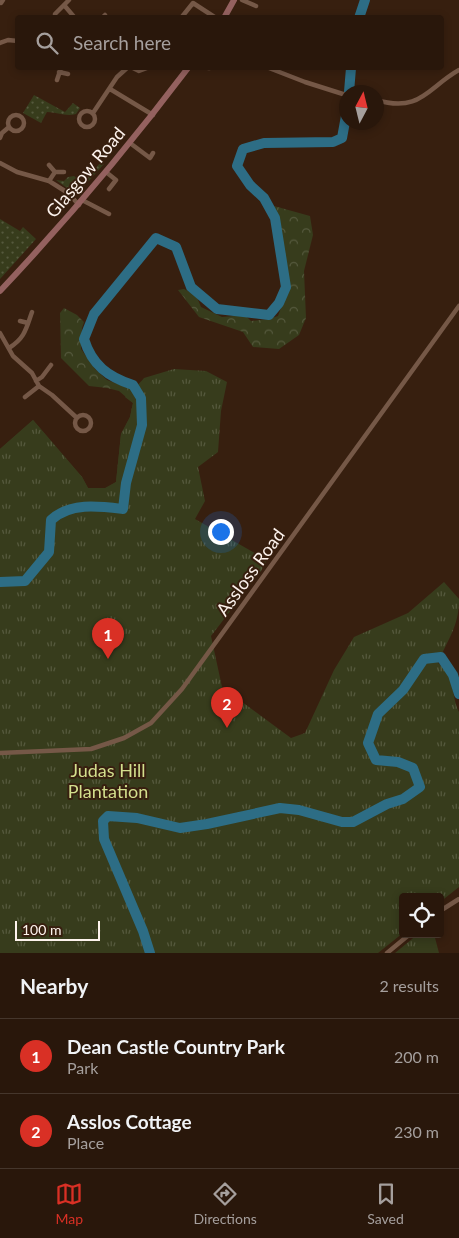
<!DOCTYPE html>
<html lang="en">
<head>
<meta charset="utf-8">
<style>
	body { margin:0; font-family:Lato,sans-serif; background:#312014; color:#f1f3f6 }
	.controls { position:absolute; right:15px; bottom:15px; display:grid; overflow:hidden; border-radius:5px; box-shadow:0 2px 8px #0003 }
	.controls button { width:45px; height:45px; display:grid; place-items:center; padding:0; border:0; border-bottom:1px solid #45362c; background:#29170b; color:#f1f3f6; font:25px sans-serif }
	.compass { position:absolute; left:339px; top:85px; width:45px; height:45px; border-radius:50%; background:#29170b; box-shadow:0 2px 8px #0003; rotate:7deg }
	.scale { position:absolute; left:15px; bottom:12px; width:85px; box-sizing:border-box; padding-left:5px; border:2px solid #fdf3ed; border-top:0; font-size:14px; line-height:18px; white-space:nowrap; color:#fdf3ed; -webkit-text-stroke:4px #371f0f; paint-order:stroke }
	.you { position:absolute; left:220px; top:531px; width:18px; height:18px; margin:-12px; border:4px solid #fff; border-radius:50%; background:#1a73e8; box-shadow:0 0 0 8px #1a73e833 }
	.badge { display:grid; place-items:center; width:32px; height:32px; border-radius:50%; background:#d93025; color:#fff; font-size:16px; font-weight:700 }
	.pin { position:absolute; translate:-50% -41px; filter:drop-shadow(0 1px 2px #0008) }
	.pin::after { content:''; position:absolute; top:26px; width:18px; height:15px; background:inherit; clip-path:polygon(0 0,100% 0,50% 100%) }
	.list { margin:0; padding:0; list-style:none }
	h2 { display:flex; justify-content:space-between; align-items:center; height:65px; margin:0; padding:0 20px; font-size:21px }
	h2 small { font-size:16px; font-weight:400; color:#a59f9d }
	.list li { display:grid; grid-template-columns:32px 1fr auto; gap:15px; align-items:center; box-sizing:border-box; height:75px; padding:0 20px; border-top:1px solid #45362c }
	.list b { display:block; font-size:19px; white-space:nowrap }
	.list p { margin:0; font-size:16px; white-space:nowrap; color:#a59f9d }
	.list em { font-size:16px; font-style:normal; color:#a59f9d }
	.icon { flex:none; width:28px; height:28px; fill:none; stroke:currentColor; stroke-width:2; stroke-linecap:round; stroke-linejoin:round }
	.map { position:relative; flex:none; width:459px; height:953px; overflow:hidden }
	.search { position:absolute; background:#29170b; box-shadow:0 2px 8px #0003; left:15px; right:15px; top:15px; height:55px; display:flex; align-items:center; gap:12px; box-sizing:border-box; padding:0 18px; border-radius:5px; color:#a59f9d; font-size:19px }
	.sheet { height:215px; background:#29170b }
	nav { display:flex; justify-content:space-around; align-items:center; box-sizing:border-box; height:70px; border-top:1px solid #45362c; background:#29170b; font-size:14px; color:#a59f9d }
	nav a { display:grid; justify-items:center; gap:2px }
	nav .on { color:#d93025 }
	.map>svg:first-child { display:block }
	.grass { fill:url(#grass-dots) }
	.forest { fill:url(#forest-crowns) }
	.park { fill:url(#park-tufts) }
	.lines { fill:none; stroke-linecap:round; stroke-linejoin:round }
	.river { stroke:#2d6d85; stroke-width:10 }
	.street { stroke:#755847; stroke-width:4.5 }
	.secondary { stroke:#94615f; stroke-width:6 }
	.labels { text-anchor:middle; dominant-baseline:central; stroke-width:4; stroke-linejoin:round; paint-order:stroke }
	.street-label { font-size:18px; fill:#fdf3ed; stroke:#371f0f }
	.park-label { font-size:18px; fill:#d3df8d; stroke:#371f0f }
</style>
</head>
<body>
<div class="map">
<svg width="459" height="953" viewBox="0 0 459 953">
	<defs>
		<pattern id="grass-dots" width="8" height="8" patternUnits="userSpaceOnUse" patternTransform="scale(1.25)"><rect width="8" height="8" fill="#373c1c"/><path d="M2 2h.1M6 6h.1" fill="none" stroke="#55593d" stroke-width="1.8" stroke-linecap="round"/></pattern>
		<pattern id="forest-crowns" width="20" height="18" patternUnits="userSpaceOnUse" patternTransform="scale(1.25)"><rect width="20" height="18" fill="#373c1c"/><path d="M2 6a3 3 0 1 1 6 0M12 15a3 3 0 1 1 6 0" fill="none" stroke="#55593d"/></pattern>
		<pattern id="park-tufts" width="24" height="20" patternUnits="userSpaceOnUse" patternTransform="scale(1.25)"><rect width="24" height="20" fill="#373c1c"/><path d="M3 7l-1-3M5 7V3M7 7l1-3M15 17l-1-3M17 17v-4M19 17l1-3" fill="none" stroke="#55593d"/></pattern>
	</defs>
	<rect width="100%" height="100%" fill="#371f0f"/>
	<!-- grass -->
	<path class="grass" d="M34 95 65 112 73 103 80 108 76 114C66 117 57 112 47 112L41 123 23 113Z
		M101 162 104 164 79 192 71 191 56 180 64 181 68 177 74 176 83 182Z
		M0 219 20 231 23 227 36 239 0 279Z"/>
	<!-- forest -->
	<path class="forest" d="M274 206 310 216 313 235 304 271 306 318 299 335 279 349 253 347 243 332 199 317 178 290 184 289 196 295 201 307 222 317 245 315 251 321 269 319 278 316 287 292 288 271 282 246 280 221Z
		M64 308 77 315 84 322 82 328 81 349 95 369 107 380 131 389 136 399 115 502 0 449 33 420 82 477 88 488H105L116 482 121 434 130 417 133 403 119 391 107 388 89 386 61 358 60 313Z"/>
	<!-- park -->
	<path class="park" d="M174 369 206 371 227 382 221 411 218 452 198 467 205 501 195 519 267 560 261 571 211 636 222 687 291 738 305 733 334 670 354 637 408 613 444 582 459 599C459 627 448 638 438 663 455 674 451 696 459 712V887L440 902V897H403V933L378 953H0V449L33 420 82 477 88 488H106L116 482 121 434 130 417 133 403 125 397C131 389 139 385 144 378Z
		M418 934H434L439 953H395Z"/>
	<g class="lines">
		<!-- river -->
		<path class="river" d="M359 18 365 0
			M349 92 351 68
			M0 582 25 581 49 552 51 520C70 502 99 506 123 509L126 483 142 425 141 398 133 385C108 377 92 365 84 339L94 314 156 238 176 247 191 287 217 309 269 315 279 303 286 287 275 218 264 198 250 185 237 166 243 149 264 143 333 142 342 138 346 116
			M150 953 143 931 104 839 103 821 108 816 137 818 180 828 207 824 280 808 299 810 342 822H353L387 804 403 799 420 787 413 768 398 762 376 760 368 743 378 714 403 690 424 659 441 657 453 675 459 694"/>
		<!-- street -->
		<path class="street" d="M242 0 256 6
			M1 3 3 0
			M64 5 75 18
			M55 18V14L69 0
			M102 18 105 15
			M181 18 193 3 216 18
			M0 43 8 40 18 41
			M133 68 139 71 147 68
			M208 68H210
			M269 68 305 82 346 95
			M59 72 68 74
			M57 80 61 68
			M110 89 153 115
			M376 100C421 113 427 88 459 70
			M79 119a8 8 0 1 1 16 0a8 8 0 1 1-16 0Z
			M93 113 117 77 127 68
			M8 123a8 8 0 1 1 16 0a8 8 0 1 1-16 0Z
			M0 138 2 133 9 127
			M130 143 150 158 153 153
			M0 163 17 172 49 181 68 193 79 205
			M49 165 55 172 49 181
			M55 172H64
			M106 172 116 180 109 189
			M82 200 109 214
			M20 321 28 323
			M0 333 13 356 32 373 39 386 52 395 77 418
			M9 348C25 338 26 329 32 312
			M36 381 42 377 51 365
			M25 397 39 386
			M75 423a8 8 0 1 1 16 0a8 8 0 1 1-16 0Z
			M0 753 91 749 124 738 151 723 182 689 459 306
			M440 911 459 899
			M387 953 410 934"/>
		<!-- secondary -->
		<path class="secondary" d="M224 18 234 0
			M0 291C67 220 129 146 188 68"/>
	</g>
	<g class="labels">
		<!-- street labels -->
		<g class="street-label">
			<text transform="translate(85 172) rotate(-50)">Glasgow Road</text>
			<text transform="translate(250 572) rotate(-54)">Assloss Road</text>
		</g>
		<!-- park labels -->
		<g class="park-label">
			<text x="108" y="770">Judas Hill<tspan x="108" dy="21">Plantation</tspan></text>
		</g>
	</g>
</svg>
<div class="controls">
<button><svg class="icon" aria-label="locate" viewBox="0 0 24 24"><circle cx="12" cy="12" r="6"/><path d="M12 2v4M12 18v4M2 12h4M18 12h4"/></svg></button>
</div>
<svg class="compass" viewBox="-18 -18 36 36"><path d="M0-13l5 13h-10z" fill="#e53935"/><path d="M0 13l5-13h-10z" fill="#a59f9d"/></svg>
<div class="scale">100 m</div>
<div class="you"></div>
<div class="pin badge" style="left:108px;top:659px">1</div>
<div class="pin badge" style="left:227px;top:728px">2</div>
<div class="search"><svg class="icon" aria-label="search" viewBox="0 0 24 24"><circle cx="10" cy="10" r="6"/><path d="M15 15l6 6"/></svg>Search here</div>
</div>
<section class="sheet">
<h2>Nearby<small>2 results</small></h2>
<ul class="list">
<li><span class="badge">1</span><div><b>Dean Castle Country Park</b><p>Park</p></div><em>200 m</em></li>
<li><span class="badge">2</span><div><b>Asslos Cottage</b><p>Place</p></div><em>230 m</em></li>
</ul>
</section>
<nav>
<a class="on"><svg class="icon" aria-label="map" viewBox="0 0 24 24"><path d="M3 6l6-2 6 2 6-2v14l-6 2-6-2-6 2zM9 4v14M15 6v14"/></svg>Map</a>
<a><svg class="icon" aria-label="directions" viewBox="0 0 24 24"><path d="M12 3l9 9-9 9-9-9zM9 14v-3h6M13 9l2 2-2 2"/></svg>Directions</a>
<a><svg class="icon" aria-label="saved" viewBox="0 0 24 24"><path d="M7 4h10v16l-5-4-5 4z"/></svg>Saved</a>
</nav>
</body>
</html>
